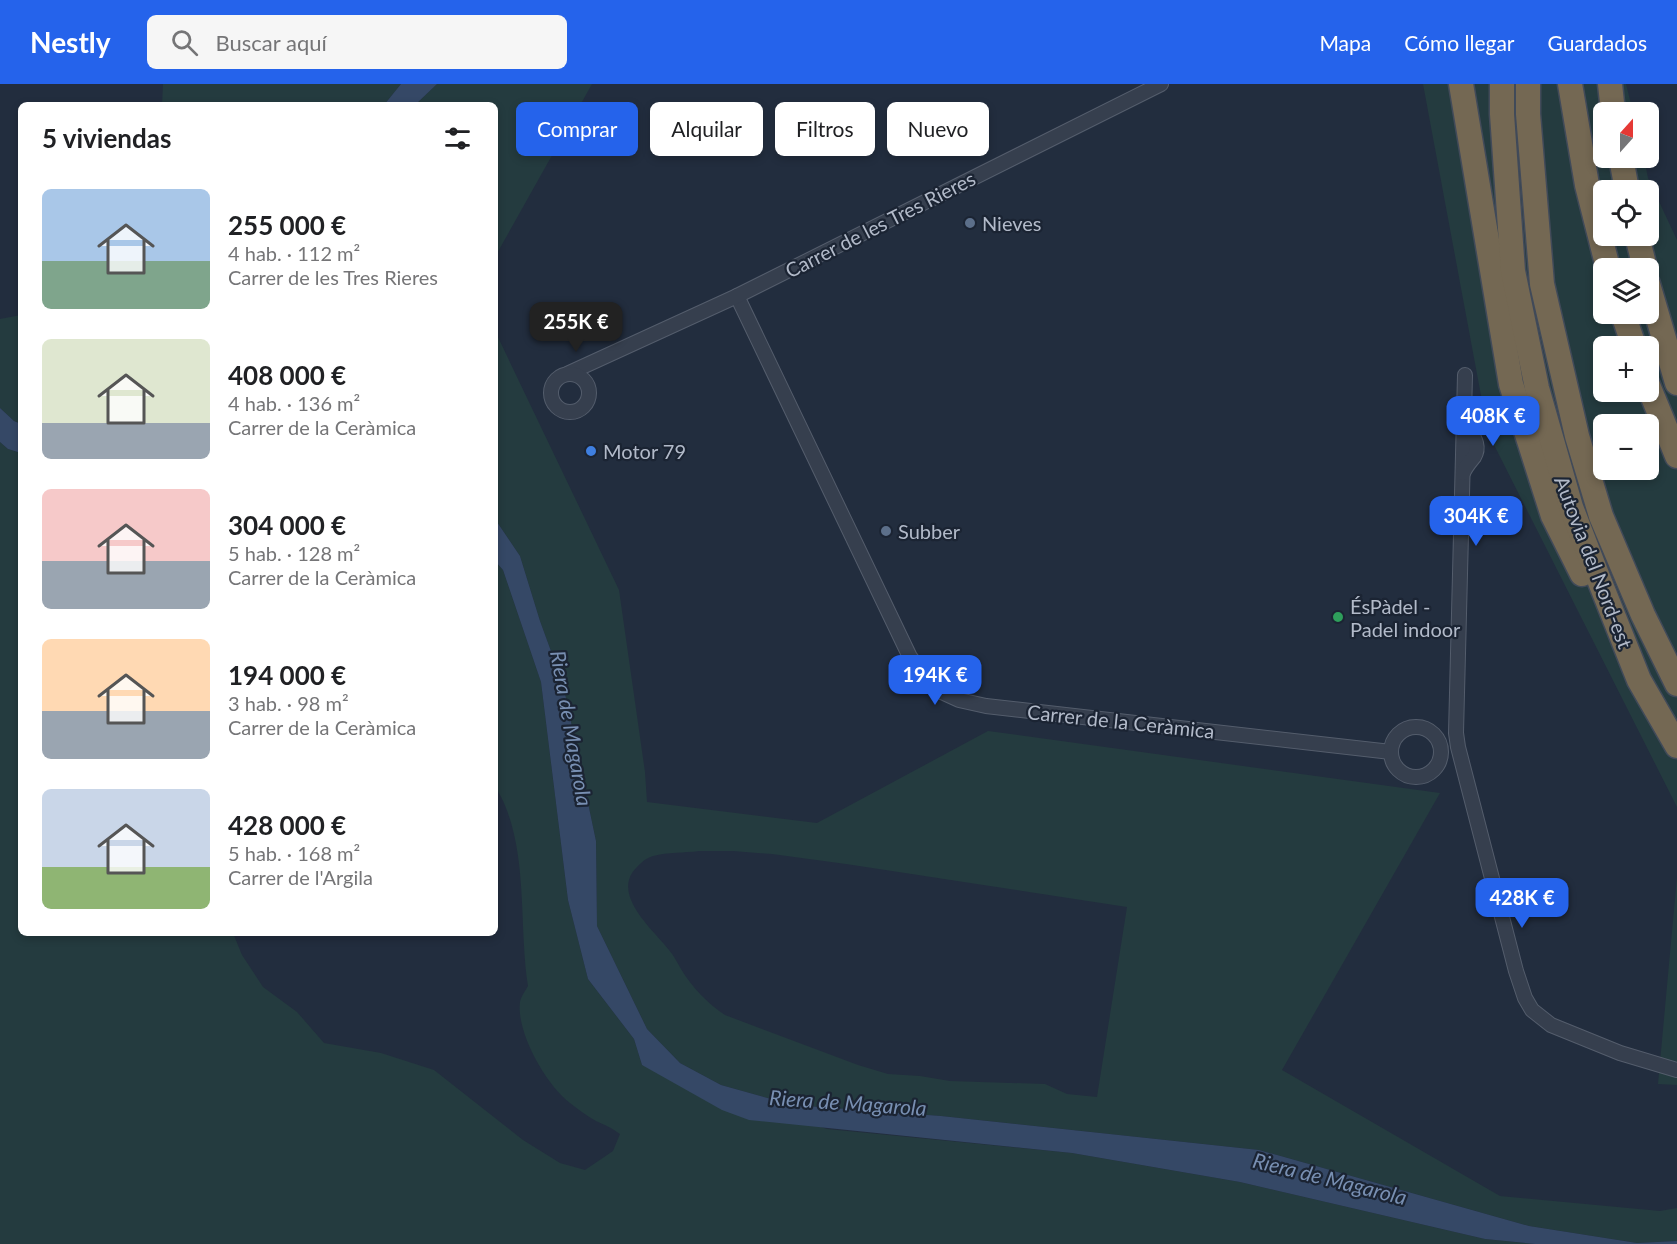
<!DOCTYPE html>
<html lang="es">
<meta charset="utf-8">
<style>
body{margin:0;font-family:Lato,sans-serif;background:#f6f6f6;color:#202124;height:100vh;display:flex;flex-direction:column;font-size:22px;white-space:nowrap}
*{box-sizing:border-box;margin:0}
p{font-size:20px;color:#757577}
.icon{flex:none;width:33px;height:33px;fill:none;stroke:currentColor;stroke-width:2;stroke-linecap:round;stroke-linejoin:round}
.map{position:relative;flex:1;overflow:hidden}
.panel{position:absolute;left:18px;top:18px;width:480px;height:834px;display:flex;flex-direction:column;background:#fff;border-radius:9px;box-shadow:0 3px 9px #0003}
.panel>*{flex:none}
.guide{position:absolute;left:516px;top:18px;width:570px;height:54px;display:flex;gap:12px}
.needle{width:39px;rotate:21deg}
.buttons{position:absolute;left:1593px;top:18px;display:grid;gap:12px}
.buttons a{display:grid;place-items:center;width:66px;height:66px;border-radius:9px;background:#fff;box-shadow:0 3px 9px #0003;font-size:30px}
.price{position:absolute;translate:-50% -51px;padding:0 14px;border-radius:12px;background:#2563eb;color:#fff;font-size:20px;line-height:39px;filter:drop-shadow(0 2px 3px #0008)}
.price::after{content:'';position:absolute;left:50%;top:36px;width:18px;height:14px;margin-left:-9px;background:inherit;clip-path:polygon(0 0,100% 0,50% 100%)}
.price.active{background:#222;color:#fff}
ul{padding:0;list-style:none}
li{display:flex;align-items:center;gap:18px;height:150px;padding:0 24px}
li span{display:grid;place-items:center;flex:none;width:168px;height:120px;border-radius:9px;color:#555}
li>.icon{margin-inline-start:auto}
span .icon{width:72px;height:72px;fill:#fffc;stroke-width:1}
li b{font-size:26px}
h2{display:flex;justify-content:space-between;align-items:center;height:72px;padding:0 24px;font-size:26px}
.tag{padding:0 21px;border-radius:9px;background:#fff;box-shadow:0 3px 9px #0003;font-size:21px;line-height:54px}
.tag.active{background:#2563eb;color:#fff}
header{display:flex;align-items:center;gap:36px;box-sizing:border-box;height:84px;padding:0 30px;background:#2563eb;color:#fff}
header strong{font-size:28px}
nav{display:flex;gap:33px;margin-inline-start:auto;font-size:21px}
.search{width:420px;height:54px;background:#f6f6f6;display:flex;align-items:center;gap:15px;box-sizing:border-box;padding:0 21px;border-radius:9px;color:#757577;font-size:22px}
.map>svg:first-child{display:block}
.green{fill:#243b3f;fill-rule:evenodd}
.water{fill:#354866}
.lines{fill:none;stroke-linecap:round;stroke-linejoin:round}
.street-casing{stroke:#545d6c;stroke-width:16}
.highway-casing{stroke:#414a59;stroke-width:27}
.street{stroke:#363f4e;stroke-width:14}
.highway{stroke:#746853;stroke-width:24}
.service-dot{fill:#5c6f8a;stroke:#1b2433;stroke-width:2}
.shop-dot{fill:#3f7fe0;stroke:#1b2433;stroke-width:2}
.leisure-dot{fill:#2e9e5b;stroke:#1b2433;stroke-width:2}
.labels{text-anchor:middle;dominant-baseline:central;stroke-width:4.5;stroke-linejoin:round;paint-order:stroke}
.poi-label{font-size:20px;fill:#b2bac9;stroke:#1b2433;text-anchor:start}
.street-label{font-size:20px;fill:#b2bac9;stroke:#1b2433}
.water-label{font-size:21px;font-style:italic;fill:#788fb2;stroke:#1b2433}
</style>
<header>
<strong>Nestly</strong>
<div class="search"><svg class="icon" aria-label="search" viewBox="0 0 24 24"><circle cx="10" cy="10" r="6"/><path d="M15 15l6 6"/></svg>Buscar aquí</div>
<nav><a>Mapa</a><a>Cómo llegar</a><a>Guardados</a></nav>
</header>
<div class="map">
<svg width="1677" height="1160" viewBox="0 0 1677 1160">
<rect width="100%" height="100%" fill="#222d3e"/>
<g class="green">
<polygon points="163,0 401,0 384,21 162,21"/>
<polygon points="437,0 592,0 495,173 495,21 415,21"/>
<path d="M 1423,0 L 1626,0 L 1633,28 L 1604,28 L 1604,74 L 1644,74 L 1648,94 L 1677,156 L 1677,723 L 1488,349 ZM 1604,106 L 1648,106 L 1648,152 L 1604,152 ZM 1604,184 L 1648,184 L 1648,230 L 1604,230 ZM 1604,262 L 1648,262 L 1648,308 L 1604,308 ZM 1604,340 L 1648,340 L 1648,386 L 1604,386 Z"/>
<polygon points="21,231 21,340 14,337 0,324 0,235"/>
<path d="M 495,247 L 619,506 L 645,688 L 647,718 L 817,739 L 988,647 L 1440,709 L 1282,986 L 1500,1112 L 1660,1127 L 1677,1124 L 1677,1157 L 1637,1159 L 1529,1142 L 1259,1066 L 941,1032 L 793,1021 L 721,1001 L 680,979 L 647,945 L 597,842 L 596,757 L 563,600 L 540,537 L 520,472 L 495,435 ZM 699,767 L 733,767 L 772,770 L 846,780 L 1127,823 L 1097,1013 L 1067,1010 L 1045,1000 L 950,997 L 920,992 L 888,990 L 858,981 L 725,931 C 709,921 691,902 681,885 C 677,878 674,872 669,866 C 654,847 616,815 632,789 C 638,781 644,775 653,772 C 668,768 684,769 699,767 Z"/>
<path d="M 0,358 L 8,365 L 21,369 L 21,849 L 233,849 L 242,871 L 263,903 L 297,928 L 324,959 L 381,969 L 434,986 L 523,1056 L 560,1079 L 585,1086 L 613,1067 L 620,1050 C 612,1044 605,1041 596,1037 C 587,1032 578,1025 570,1019 C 546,1001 516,948 520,918 C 521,913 525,907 528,902 C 518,838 530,758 495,702 L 495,477 L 503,486 L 541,598 L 568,816 L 588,895 L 634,955 L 642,981 L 827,1045 L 1072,1069 L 1240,1098 L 1485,1155 L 1535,1160 L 0,1160 Z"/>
<polygon points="1677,793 1677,1001 1658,1000"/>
</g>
<g class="water">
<polygon points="401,0 437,0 415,21 384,21"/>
<polygon points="0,324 14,337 21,340 21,369 8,365 0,358"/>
<polygon points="495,435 520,472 540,537 563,600 596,757 597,842 647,945 680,979 721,1001 793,1021 941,1032 1259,1066 1529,1142 1637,1159 1677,1157 1677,1160 1535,1160 1485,1155 1240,1098 1072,1069 749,1036 722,1026 642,981 634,955 588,895 568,816 541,598 503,486 495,477"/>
</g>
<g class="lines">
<defs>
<g id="street">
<polyline points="737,212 910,573 935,605 959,616 986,622 1391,668"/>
<polyline points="569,289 737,212 1161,0"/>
<circle cx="570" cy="309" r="19"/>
<polyline points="1465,291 1456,649 1458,663 1516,887 1525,914 1532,926 1551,941 1620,969 1677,986"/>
<path d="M 1463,389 C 1466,382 1470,378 1474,373 C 1482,360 1470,349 1465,337"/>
<circle cx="1416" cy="668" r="25"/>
</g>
<g id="highway">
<polyline points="1461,0 1511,300 1553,432 1582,490"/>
<polyline points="1502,0 1502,30 1513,187 1537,304 1571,423 1598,493 1639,596 1677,662"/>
<polyline points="1528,0 1528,30 1542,200 1577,352 1601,432 1643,531 1677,600"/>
<polyline points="1570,0 1587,101 1608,184"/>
<polyline points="1610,0 1613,28"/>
<polyline points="1621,74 1627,106"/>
<polyline points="1637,152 1645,184"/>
<polyline points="1648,200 1677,299"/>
<polyline points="1623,230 1634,262"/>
<polyline points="1648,301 1677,372"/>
</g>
</defs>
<use href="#street" class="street-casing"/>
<use href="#highway" class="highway-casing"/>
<use href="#street" class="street"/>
<use href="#highway" class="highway"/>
</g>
<g class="service-dot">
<circle cx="970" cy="139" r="6"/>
<circle cx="886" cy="447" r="6"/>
</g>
<circle class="shop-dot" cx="591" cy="367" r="6"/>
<circle class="leisure-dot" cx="1338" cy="533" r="6"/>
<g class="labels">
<g class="poi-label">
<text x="982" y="139">Nieves</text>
<text x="603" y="367">Motor 79</text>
<text x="898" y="447">Subber</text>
<text x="1350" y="522">ÉsPàdel -<tspan x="1350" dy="23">Padel indoor</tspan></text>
</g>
<g class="street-label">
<text transform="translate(880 140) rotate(-27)">Carrer de les Tres Rieres</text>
<text transform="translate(1594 478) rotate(69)">Autovia del Nord-est</text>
<text transform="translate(1121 637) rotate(6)">Carrer de la Ceràmica</text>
</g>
<g class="water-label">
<text transform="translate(572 644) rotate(80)">Riera de Magarola</text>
<text transform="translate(848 1018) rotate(4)">Riera de Magarola</text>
<text transform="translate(1330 1094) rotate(14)">Riera de Magarola</text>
</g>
</g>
</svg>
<div class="buttons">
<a><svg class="needle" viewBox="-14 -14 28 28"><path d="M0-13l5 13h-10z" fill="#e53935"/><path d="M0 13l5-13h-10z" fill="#757577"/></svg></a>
<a><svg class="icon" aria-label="locate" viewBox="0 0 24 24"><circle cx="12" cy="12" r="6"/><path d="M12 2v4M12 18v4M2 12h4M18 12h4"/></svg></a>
<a><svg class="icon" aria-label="layers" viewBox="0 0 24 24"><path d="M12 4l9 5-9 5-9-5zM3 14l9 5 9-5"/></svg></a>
<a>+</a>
<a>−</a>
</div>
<b class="price active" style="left:576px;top:269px">255K €</b>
<b class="price" style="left:1493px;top:363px">408K €</b>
<b class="price" style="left:1476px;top:463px">304K €</b>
<b class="price" style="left:935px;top:622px">194K €</b>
<b class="price" style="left:1522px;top:845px">428K €</b>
<div class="guide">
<a class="tag active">Comprar</a>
<a class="tag">Alquilar</a>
<a class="tag">Filtros</a>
<a class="tag">Nuevo</a>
</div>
<section class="panel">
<h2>5 viviendas<svg class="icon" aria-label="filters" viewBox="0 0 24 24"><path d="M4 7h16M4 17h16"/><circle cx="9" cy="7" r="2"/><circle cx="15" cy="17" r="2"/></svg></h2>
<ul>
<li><span style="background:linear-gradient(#a9c7e8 60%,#7fa58c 0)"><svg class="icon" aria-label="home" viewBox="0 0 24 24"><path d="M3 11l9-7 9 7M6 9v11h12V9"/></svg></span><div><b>255 000 €</b><p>4 hab. · 112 m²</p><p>Carrer de les Tres Rieres</p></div></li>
<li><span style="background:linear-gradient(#dfe7d0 70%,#9aa5b1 0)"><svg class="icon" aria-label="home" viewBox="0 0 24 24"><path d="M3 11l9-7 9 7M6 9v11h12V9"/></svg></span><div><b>408 000 €</b><p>4 hab. · 136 m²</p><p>Carrer de la Ceràmica</p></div></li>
<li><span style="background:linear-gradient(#f6c9c9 60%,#9aa5b1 0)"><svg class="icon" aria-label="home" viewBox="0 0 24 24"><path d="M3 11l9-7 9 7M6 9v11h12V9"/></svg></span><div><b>304 000 €</b><p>5 hab. · 128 m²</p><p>Carrer de la Ceràmica</p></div></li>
<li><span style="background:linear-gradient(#ffd9b3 60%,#9aa5b1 0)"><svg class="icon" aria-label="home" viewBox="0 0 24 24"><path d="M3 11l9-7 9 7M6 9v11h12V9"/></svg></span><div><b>194 000 €</b><p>3 hab. · 98 m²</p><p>Carrer de la Ceràmica</p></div></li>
<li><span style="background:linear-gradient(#c9d6e8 65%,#8fb573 0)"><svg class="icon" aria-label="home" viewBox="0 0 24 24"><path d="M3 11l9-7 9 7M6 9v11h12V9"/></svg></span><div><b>428 000 €</b><p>5 hab. · 168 m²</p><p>Carrer de l'Argila</p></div></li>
</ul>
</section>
</div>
